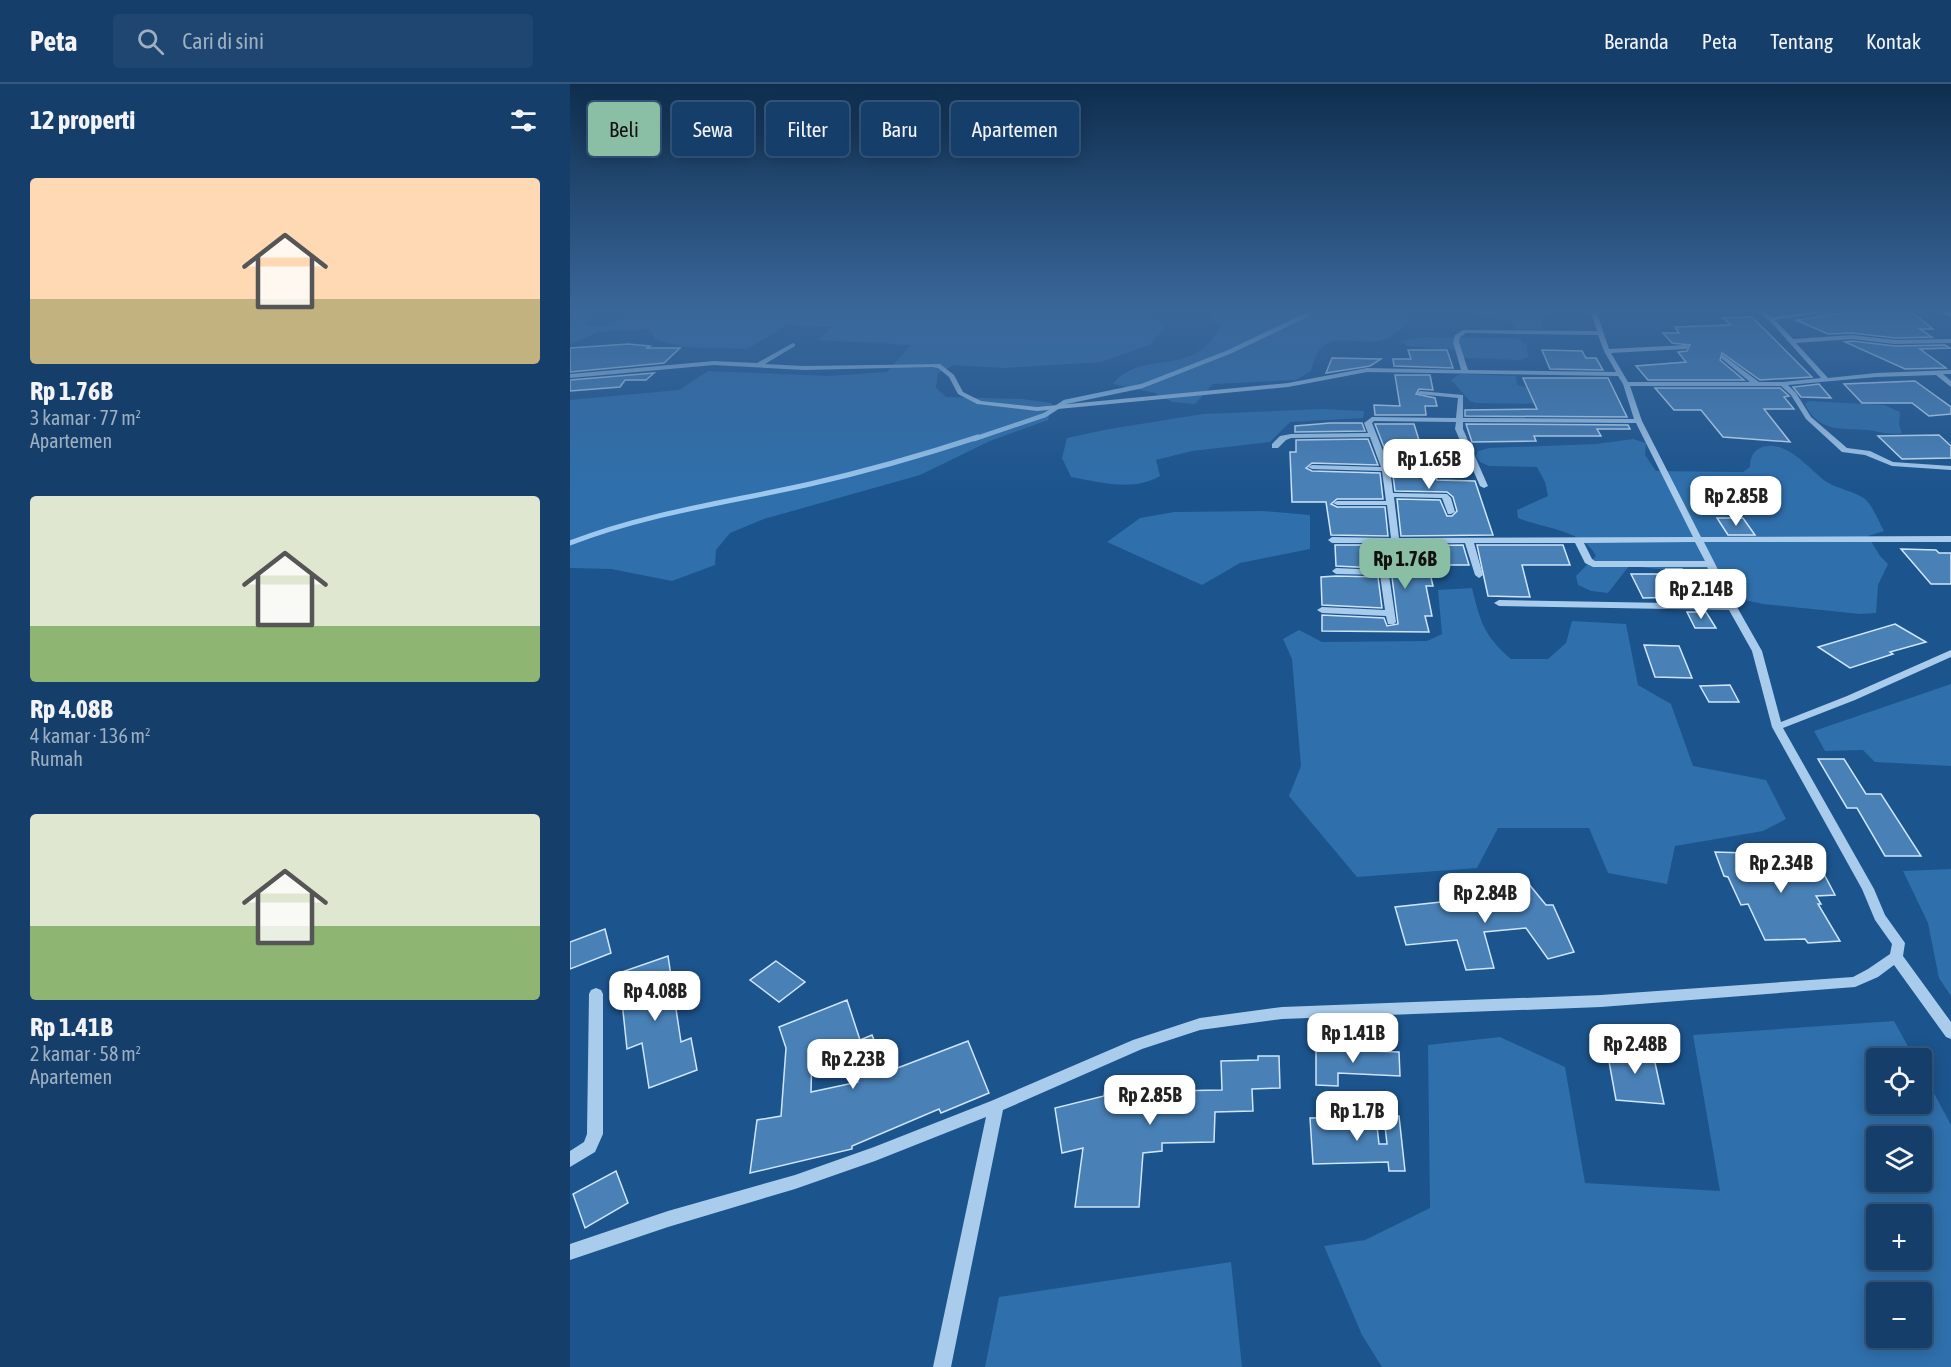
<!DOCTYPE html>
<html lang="id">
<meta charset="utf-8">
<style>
body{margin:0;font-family:"Asap Condensed",sans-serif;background:#1e4670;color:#f1f3f6;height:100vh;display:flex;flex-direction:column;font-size:22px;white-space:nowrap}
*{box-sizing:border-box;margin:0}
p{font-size:20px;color:#9dafc1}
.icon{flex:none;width:33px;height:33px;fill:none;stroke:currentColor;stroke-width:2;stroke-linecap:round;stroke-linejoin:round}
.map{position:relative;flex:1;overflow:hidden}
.side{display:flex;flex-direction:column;background:#153f6a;width:570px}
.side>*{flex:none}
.banner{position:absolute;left:18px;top:18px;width:570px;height:54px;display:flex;gap:12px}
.tools{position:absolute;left:1296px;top:964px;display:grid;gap:12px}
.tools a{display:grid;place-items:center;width:66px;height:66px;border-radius:6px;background:#153f6a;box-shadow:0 3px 15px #0003,0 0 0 2px #34587e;font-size:30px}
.price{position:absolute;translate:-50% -51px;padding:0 14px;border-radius:12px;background:#fff;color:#222;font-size:20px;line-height:39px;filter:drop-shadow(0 2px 3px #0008)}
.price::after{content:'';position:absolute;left:50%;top:36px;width:18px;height:14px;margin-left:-9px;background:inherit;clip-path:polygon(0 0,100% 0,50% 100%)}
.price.current{background:#8abfa5;color:#111}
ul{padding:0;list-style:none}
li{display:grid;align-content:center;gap:12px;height:318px;padding:0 30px}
li span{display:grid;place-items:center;height:186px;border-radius:6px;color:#555}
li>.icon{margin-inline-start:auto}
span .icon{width:108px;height:108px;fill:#fffc;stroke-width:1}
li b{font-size:26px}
h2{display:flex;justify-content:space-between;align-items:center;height:72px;padding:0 30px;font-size:26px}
.chip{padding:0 21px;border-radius:6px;background:#153f6a;box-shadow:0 3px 15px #0003,0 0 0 2px #34587e;font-size:21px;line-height:54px}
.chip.current{background:#8abfa5;color:#111}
header{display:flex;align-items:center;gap:36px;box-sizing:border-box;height:84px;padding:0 30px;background:#153f6a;border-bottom:2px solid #34587e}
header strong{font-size:28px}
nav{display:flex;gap:33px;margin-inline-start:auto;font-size:21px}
.search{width:420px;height:54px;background:#1e4670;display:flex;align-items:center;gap:15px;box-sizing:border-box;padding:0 21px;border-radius:6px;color:#9dafc1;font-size:22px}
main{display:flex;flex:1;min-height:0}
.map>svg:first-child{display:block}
.green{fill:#2f6fab;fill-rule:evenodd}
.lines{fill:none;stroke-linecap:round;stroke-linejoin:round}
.stream-far1{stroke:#9cc8ef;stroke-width:4.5}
.stream{stroke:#9cc8ef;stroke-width:5}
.building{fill:#4981b7;stroke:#cee5fa;stroke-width:1.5;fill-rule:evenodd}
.minor{fill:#a9cced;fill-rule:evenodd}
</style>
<header>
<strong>Peta</strong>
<div class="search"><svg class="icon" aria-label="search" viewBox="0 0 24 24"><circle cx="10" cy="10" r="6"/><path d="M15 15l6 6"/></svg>Cari di sini</div>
<nav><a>Beranda</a><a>Peta</a><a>Tentang</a><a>Kontak</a></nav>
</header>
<main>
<section class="side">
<h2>12 properti<svg class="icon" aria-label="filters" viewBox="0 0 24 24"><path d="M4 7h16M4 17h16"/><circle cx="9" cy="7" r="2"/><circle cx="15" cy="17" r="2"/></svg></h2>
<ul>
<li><span style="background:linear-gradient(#ffd9b3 65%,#c2b280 0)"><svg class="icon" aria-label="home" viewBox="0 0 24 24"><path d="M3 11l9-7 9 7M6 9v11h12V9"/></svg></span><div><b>Rp 1.76B</b><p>3 kamar · 77 m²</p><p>Apartemen</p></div></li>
<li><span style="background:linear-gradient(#dfe7d0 70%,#8fb573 0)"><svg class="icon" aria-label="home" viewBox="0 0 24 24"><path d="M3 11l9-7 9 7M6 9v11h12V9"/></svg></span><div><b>Rp 4.08B</b><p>4 kamar · 136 m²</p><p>Rumah</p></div></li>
<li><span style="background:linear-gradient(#dfe7d0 60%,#8fb573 0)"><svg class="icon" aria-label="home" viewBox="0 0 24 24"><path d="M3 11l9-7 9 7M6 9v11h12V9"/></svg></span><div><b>Rp 1.41B</b><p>2 kamar · 58 m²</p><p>Apartemen</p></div></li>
</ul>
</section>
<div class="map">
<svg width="1381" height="1283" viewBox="0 0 1381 1283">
<rect width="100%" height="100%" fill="#1c548d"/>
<g class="green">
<polygon points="101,226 583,226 578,228 595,244 579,261 531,278 433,284 384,281 368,289 366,304 376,313 452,315 482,319 478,336 420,357 350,391 194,435 160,449 146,466 145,481 102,497 41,485 0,484 0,316 109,306 138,287 258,292 317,288 341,261 248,256 262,243 218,240 177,265 114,263 86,256 79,245 27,248 0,261 0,232 20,231 17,242 43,240 65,228"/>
<path d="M 643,226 L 835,226 L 840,231 L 838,239 C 830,246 819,256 809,257 C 775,261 751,243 741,287 L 726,296 L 643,300 L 625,320 L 603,318 L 585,309 L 543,300 C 574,263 624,296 650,242 L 642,234 Z"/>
<polygon points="900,226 1009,226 1010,227 984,228 969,234 973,245 946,246 940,237 903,230"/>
<polygon points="852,253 948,254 957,262 958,273 951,276 893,274 886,266 838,262 829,257"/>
<polygon points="890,290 946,292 947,301 968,306 983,320 906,319 900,317 881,296"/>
<path d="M 1239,317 L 1314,321 L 1330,328 L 1329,341 L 1332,349 C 1322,351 1314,349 1304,347 C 1275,342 1251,352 1235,320 Z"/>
<path d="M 753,325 L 794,327 L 793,334 L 720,338 L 700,358 L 622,367 L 586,376 L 590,392 C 563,408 530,398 501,393 L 492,374 L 497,354 L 539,345 L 633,330 Z"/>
<path d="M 1063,355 L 1076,359 L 1075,371 L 1086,387 L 1173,388 L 1180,383 C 1180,375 1182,368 1190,364 C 1216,353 1238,385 1257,398 C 1268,405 1284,407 1295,415 C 1303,422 1309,438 1314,447 L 1298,452 L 1310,472 L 1318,480 L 1308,501 L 1306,529 L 1290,530 L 1193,520 L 1175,516 L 1167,507 L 1128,489 L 1059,482 L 1038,509 L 1021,507 L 1008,501 L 1006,492 L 1026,472 C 1012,445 974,445 948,434 L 947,426 L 978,412 L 975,398 L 967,383 L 919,382 L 910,378 L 906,372 L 908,367 L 919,364 L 1026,360 Z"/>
<polygon points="694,427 740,431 740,465 670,479 632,501 537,458 570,434 604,428"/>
<path d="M 902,504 C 910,537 914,552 941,575 L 978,575 L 996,559 L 1002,537 L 1056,540 L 1068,601 L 1101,620 L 1123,682 L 1196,696 L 1216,735 L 1193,747 L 1105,762 L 1097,800 L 1038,789 L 1019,744 L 928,744 L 907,784 L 787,793 L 719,712 L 731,682 L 722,575 L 713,555 L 729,546 L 752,558 L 857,557 L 872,550 L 868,506 Z"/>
<polygon points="1381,600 1381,682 1305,678 1293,666 1255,667 1244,647"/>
<polygon points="1381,785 1381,912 1369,894 1358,839 1333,787"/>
<path d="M 1324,937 L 1345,975 L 1306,975 L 1306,1020 L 1352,1020 L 1352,987 L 1381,1041 L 1381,1283 L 812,1283 L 792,1251 L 754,1162 L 795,1156 L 860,1124 L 858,961 L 930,953 L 995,983 L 1015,1099 L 1150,1107 L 1123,951 ZM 1306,1053 L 1352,1053 L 1352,1098 L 1306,1098 ZM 1306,1131 L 1352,1131 L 1352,1176 L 1306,1176 ZM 1306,1209 L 1352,1209 L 1352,1254 L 1306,1254 Z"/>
<polygon points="661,1178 672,1283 415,1283 429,1213"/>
</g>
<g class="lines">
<polyline class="stream-far1" points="404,355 475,331 495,318 572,302 659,268 747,226"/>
<path class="stream" d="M 0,459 C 77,429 160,418 240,400 C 297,387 353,371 408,353"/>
</g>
<g class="building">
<polygon points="1300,226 1338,226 1363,245 1350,245 1362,253 1325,254 1282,249 1258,250 1226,236 1274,229 1304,229"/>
<polygon points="1182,233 1242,293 1190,296 1152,269 1150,276 1174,296 1078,296 1066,282 1116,278 1108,268 1117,267 1120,261 1102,259 1093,249 1109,249 1105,243 1161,241 1153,234"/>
<polygon points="1282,257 1325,262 1375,261 1380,264 1350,265 1376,284 1335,285 1275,258"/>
<polygon points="58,260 80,262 77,264 110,264 94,279 0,288 0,264"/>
<polygon points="838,266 877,266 883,284 824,282 823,275 841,275"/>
<polygon points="972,266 1012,267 1016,274 1026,274 1033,286 980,285"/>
<polygon points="762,274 811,275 800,282 756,289"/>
<polygon points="84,289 76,296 55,296 50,303 0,307 0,296"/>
<polygon points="825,291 860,291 863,306 849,305 846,310 865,314 867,322 855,322 856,331 805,331 804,321 830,322"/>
<polygon points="953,294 1038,294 1057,333 895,332 895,326 967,325"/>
<polygon points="1345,297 1381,323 1381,330 1359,332 1342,319 1292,319 1274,300"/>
<polygon points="1249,300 1261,314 1231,313 1223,303"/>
<polygon points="1085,304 1210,304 1219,312 1214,313 1224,325 1194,325 1220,358 1153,353 1131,326 1104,326"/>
<polygon points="760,339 792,339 795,347 725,348 725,342"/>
<polygon points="805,340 844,340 856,379 862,379 867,396 905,397 923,451 831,452 827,415 870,416 877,432 882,432 887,427 883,413 877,408 825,407 822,384"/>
<polygon points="896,340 1058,341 1060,345 1027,345 1031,352 964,352 966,357 902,358"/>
<polygon points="1369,351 1381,362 1381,374 1332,375 1308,352"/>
<polygon points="798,355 808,381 742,379 736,384 742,387 810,389 813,415 767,415 761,420 767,423 815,423 818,452 761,451 756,418 722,418 720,368 726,368 726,356"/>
<polygon points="1147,434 1173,434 1185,451 1158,451"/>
<polygon points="765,461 804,461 807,484 766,482"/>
<polygon points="893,461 899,481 858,481 863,502 856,502 862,532 855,532 859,548 752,547 752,531 814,534 817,542 828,540 818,462"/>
<polygon points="907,461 993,461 1000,481 952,481 960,513 918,512"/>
<polygon points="1331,465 1366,466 1369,469 1381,469 1381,500 1361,500"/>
<polygon points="1096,485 1112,485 1130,517 1112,517 1110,513 1073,514 1061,490 1099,490"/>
<polygon points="766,492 808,493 812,524 752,521 751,493"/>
<polygon points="1117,528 1136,528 1146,544 1125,544"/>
<polygon points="1325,540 1356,558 1320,568 1323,570 1280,584 1248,563"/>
<polygon points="1074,561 1109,562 1122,594 1085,593"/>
<polygon points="1160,601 1169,618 1139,618 1130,602"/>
<polygon points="1248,675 1274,675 1296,710 1311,710 1351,772 1315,772 1287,724 1277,724"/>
<polygon points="1145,768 1244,771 1265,811 1246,812 1251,820 1248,820 1270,857 1238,859 1235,855 1195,856 1178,820 1171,821 1158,793 1154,792"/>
<polygon points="958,799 976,821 983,821 1004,868 978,875 956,844 914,848 924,884 896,886 887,856 836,861 825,823 871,818 884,812 892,819"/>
<polygon points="35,845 41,869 0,885 0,858"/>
<polygon points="98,872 111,958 121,954 127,986 79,1004 72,959 57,965 49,889"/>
<polygon points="206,877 235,898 209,918 180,896"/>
<path d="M 277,916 L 290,956 L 302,951 L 317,988 L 398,957 L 419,1009 L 371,1029 L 369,1025 L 282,1062 L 282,1065 L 180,1089 L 187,1036 L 211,1032 L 216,964 L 209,943 ZM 273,957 L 288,998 L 241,1008 L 242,969 Z"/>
<polygon points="746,961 768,962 768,966 829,968 830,992 768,989 768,1002 746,1001"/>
<polygon points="1036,961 1082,965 1094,1020 1046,1016"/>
<polygon points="688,972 709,972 710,1004 682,1005 683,1027 645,1028 644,1058 592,1059 592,1067 573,1069 569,1123 505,1123 513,1064 492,1069 485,1024 534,1012 535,1003 561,1003 562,994 597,994 596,1007 652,1006 651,977 688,976"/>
<polygon points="829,1032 835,1087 819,1087 818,1078 743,1080 740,1034 806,1033 809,1060 817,1060 814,1033"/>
<polygon points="46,1087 58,1119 15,1144 3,1110"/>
</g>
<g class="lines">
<g class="minor">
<path d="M 1020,226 L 1026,226 L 1039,265 L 1116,261 L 1119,263 L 1116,265 L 1041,269 L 1058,298 L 1180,298 L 1151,274 L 1151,272 L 1153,271 L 1189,298 L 1213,298 L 1251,294 L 1199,236 L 1186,226 L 1192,226 L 1202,233 L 1258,226 L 1273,226 L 1205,236 L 1223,255 L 1282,251 L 1325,256 L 1381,255 L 1381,259 L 1325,260 L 1282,255 L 1226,259 L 1258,294 L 1306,289 L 1381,286 L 1381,290 L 1373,290 L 1381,297 L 1381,303 L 1366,291 L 1306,293 L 1218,301 L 1226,309 L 1241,333 L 1277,364 L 1300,367 L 1323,378 L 1381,382 L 1381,386 L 1322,382 L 1295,371 L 1272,368 L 1236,335 L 1221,311 L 1211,302 L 1060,302 L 1072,337 L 1131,453 L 1381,452 L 1381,458 L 1134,458 L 1167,523 L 1192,567 L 1211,638 L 1277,612 L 1381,566 L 1381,573 L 1285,616 L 1213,644 L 1304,805 L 1315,831 L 1335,859 L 1333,872 L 1381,938 L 1381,955 L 1376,953 L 1324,881 L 1308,893 L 1285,903 L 1031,923 L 712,935 L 630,946 L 572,965 L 433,1026 L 381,1283 L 363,1283 L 416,1033 L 305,1077 L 225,1105 L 98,1143 L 0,1176 L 0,1160 L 98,1127 L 225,1091 L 304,1063 L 421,1017 L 563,956 L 630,934 L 712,923 L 1031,911 L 1283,893 L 1298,885 L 1320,870 L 1322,860 L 1305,836 L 1292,805 L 1202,643 L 1182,567 L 1159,526 L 929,522 L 924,519 L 929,516 L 1156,520 L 1137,483 L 1023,483 L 1015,479 L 1005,459 L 904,459 L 913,491 L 909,494 L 905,491 L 895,459 L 815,460 L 818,487 L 820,489 L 819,491 L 826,538 L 824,540 L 818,540 L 816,532 L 752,529 L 747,526 L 752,523 L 815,526 L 810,491 L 766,490 L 762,487 L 766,484 L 810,486 L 806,459 L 762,459 L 758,456 L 762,453 L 821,454 L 817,421 L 767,421 L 763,419 L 767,417 L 816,417 L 812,387 L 742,385 L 738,383 L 742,381 L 811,383 L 800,353 L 721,354 L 716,356 L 708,364 L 702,364 L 702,360 L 710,352 L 721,350 L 798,349 L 794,339 L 802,333 L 886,334 L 888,314 L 848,310 L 848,308 L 850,307 L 893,311 L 893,334 L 1064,335 L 1053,300 L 1048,292 L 797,288 L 718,303 L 467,327 L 407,320 L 388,310 L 379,293 L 368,284 L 362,283 L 234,286 L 144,281 L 0,294 L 0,290 L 144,277 L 187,279 L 223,259 L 225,260 L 225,262 L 195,280 L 234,282 L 370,280 L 384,291 L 393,308 L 411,317 L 467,323 L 718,299 L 797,284 L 891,286 L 883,258 L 885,251 L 893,246 L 1027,247 ZM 896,249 L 1028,251 L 1034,267 L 1046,288 L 898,286 L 889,258 L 890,253 ZM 804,337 L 886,338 L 885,345 L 910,402 L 914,404 L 918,402 L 893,345 L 893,338 L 1066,339 L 1123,453 L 829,454 L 824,413 L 872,414 L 878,430 L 881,430 L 885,428 L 881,414 L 877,410 L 823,409 L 820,385 L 802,339 ZM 1125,458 L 1135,477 L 1025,477 L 1022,475 L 1014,459 Z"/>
<polygon points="1366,226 1374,226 1381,229 1381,233"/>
<polygon points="26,904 31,906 33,910 33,1050 25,1068 0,1083 0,1067 14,1058 17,1050 19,910 21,906"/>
</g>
</g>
<linearGradient id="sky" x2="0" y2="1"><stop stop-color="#0f2e4e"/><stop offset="0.56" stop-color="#3a679a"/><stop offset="1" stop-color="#3a679a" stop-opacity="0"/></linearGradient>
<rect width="1381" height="405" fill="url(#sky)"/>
</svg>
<div class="tools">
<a><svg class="icon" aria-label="locate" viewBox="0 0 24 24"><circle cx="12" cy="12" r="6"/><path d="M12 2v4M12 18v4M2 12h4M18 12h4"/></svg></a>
<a><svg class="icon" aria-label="layers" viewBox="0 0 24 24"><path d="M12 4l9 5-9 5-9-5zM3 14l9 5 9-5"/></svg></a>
<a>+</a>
<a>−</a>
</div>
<b class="price" style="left:859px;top:406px">Rp 1.65B</b>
<b class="price" style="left:1166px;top:443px">Rp 2.85B</b>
<b class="price current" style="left:835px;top:506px">Rp 1.76B</b>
<b class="price" style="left:1131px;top:536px">Rp 2.14B</b>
<b class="price" style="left:1211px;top:810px">Rp 2.34B</b>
<b class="price" style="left:915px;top:840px">Rp 2.84B</b>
<b class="price" style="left:85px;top:938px">Rp 4.08B</b>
<b class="price" style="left:783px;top:980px">Rp 1.41B</b>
<b class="price" style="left:1065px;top:991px">Rp 2.48B</b>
<b class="price" style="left:283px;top:1006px">Rp 2.23B</b>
<b class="price" style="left:580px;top:1042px">Rp 2.85B</b>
<b class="price" style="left:787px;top:1058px">Rp 1.7B</b>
<div class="banner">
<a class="chip current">Beli</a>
<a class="chip">Sewa</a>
<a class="chip">Filter</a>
<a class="chip">Baru</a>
<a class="chip">Apartemen</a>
</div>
</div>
</main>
